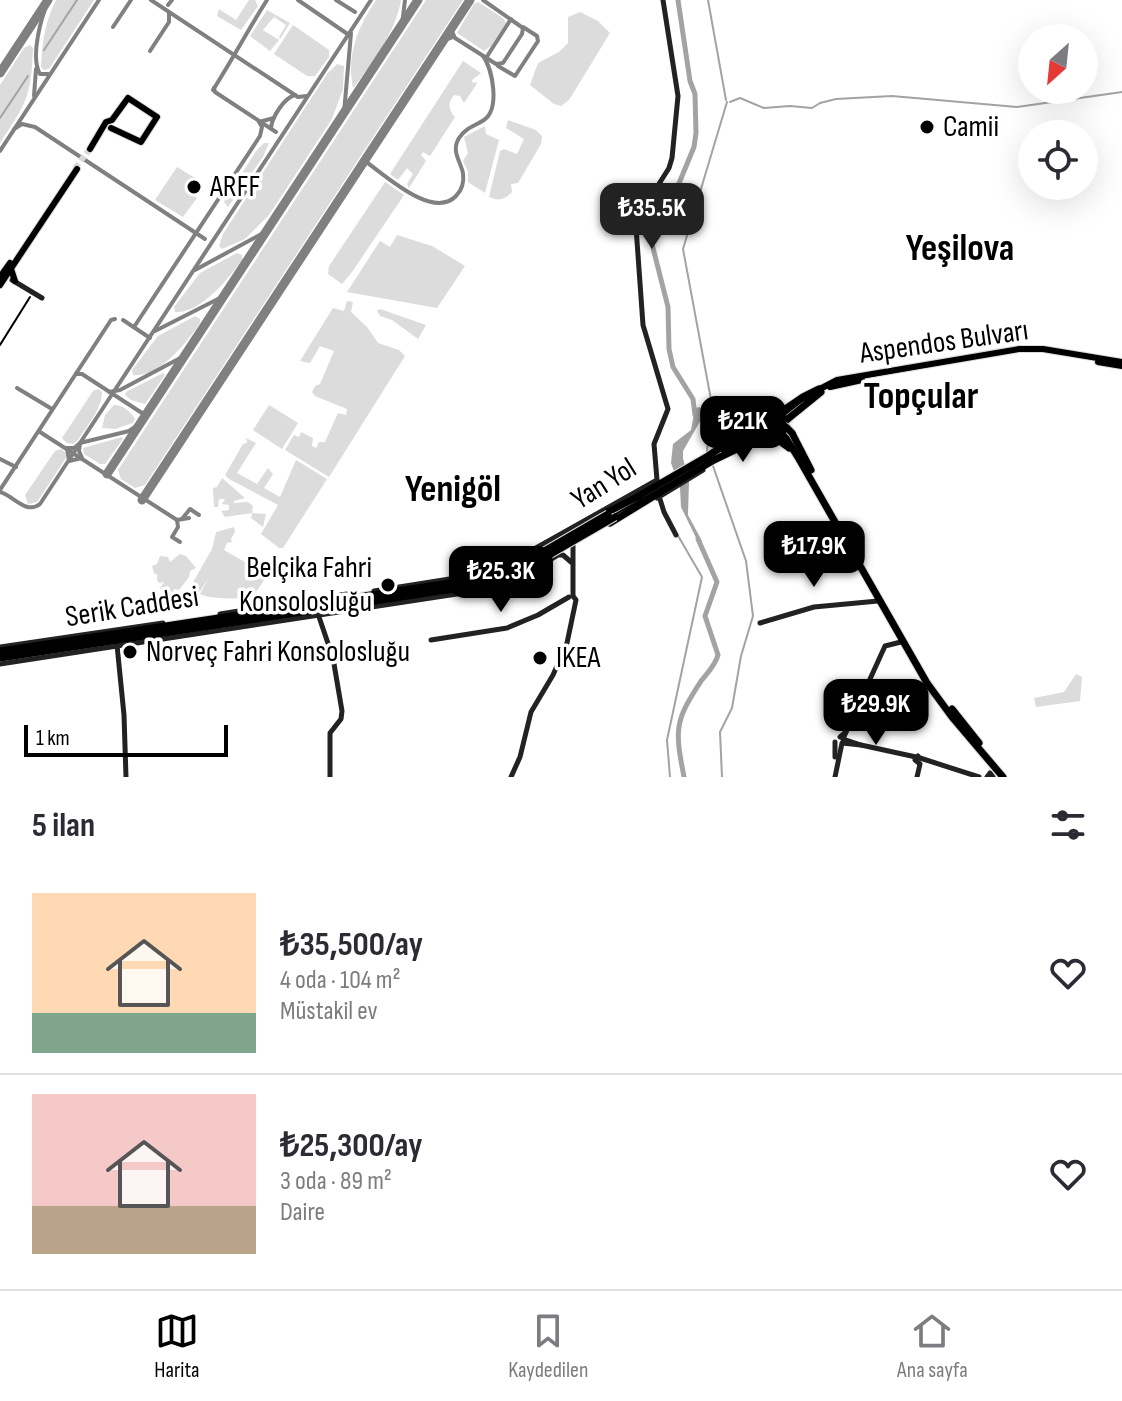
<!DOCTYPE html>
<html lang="tr">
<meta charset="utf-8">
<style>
body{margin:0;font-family:"Sofia Sans Condensed",sans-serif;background:#f7f7f7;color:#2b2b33;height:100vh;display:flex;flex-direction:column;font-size:30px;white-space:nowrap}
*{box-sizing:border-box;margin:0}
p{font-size:26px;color:#7c7c81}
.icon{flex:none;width:44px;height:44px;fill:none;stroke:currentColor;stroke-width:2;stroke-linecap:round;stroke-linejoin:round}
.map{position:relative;height:777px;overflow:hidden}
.details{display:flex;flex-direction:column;background:#fff;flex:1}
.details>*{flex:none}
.needle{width:52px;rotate:207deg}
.controls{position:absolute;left:1018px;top:24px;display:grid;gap:16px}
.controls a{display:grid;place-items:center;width:80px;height:80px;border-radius:50%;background:#fff;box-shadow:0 8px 32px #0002;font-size:40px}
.scale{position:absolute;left:24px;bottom:20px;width:204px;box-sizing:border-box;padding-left:8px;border:4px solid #000;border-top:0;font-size:22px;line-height:28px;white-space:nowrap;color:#000;-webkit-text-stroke:6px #fff;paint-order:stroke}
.price{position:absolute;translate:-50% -68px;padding:0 18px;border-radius:16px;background:#000;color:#fff;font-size:26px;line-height:52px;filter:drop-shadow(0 2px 4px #0008)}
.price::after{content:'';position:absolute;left:50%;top:48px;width:24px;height:18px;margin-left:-12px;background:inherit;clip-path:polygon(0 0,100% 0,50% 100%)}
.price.current{background:#222;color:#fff}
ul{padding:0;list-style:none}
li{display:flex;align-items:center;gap:24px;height:200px;padding:0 32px}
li+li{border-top:2px solid #e1e1e2}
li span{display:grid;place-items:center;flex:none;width:224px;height:160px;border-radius:0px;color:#555}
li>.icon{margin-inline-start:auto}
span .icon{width:96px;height:96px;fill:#fffc;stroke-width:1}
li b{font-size:34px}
h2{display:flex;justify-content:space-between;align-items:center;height:96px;padding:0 32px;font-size:34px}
.dock{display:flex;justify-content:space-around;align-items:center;height:112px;border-top:2px solid #e1e1e2;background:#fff;font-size:22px;color:#7c7c81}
.dock a{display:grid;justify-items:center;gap:4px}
.dock .current{color:#000}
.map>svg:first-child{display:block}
.green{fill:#dcdcdc}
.water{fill:#a3a3a3}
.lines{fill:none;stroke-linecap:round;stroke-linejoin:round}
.stream{stroke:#a3a3a3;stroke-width:2}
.river{stroke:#a3a3a3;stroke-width:5}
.taxiway{stroke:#808080;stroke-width:4}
.runway{stroke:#808080;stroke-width:9}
.primary-tunnel{stroke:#d9d9d9;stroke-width:6;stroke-dasharray:6 3;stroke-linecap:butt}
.primary-casing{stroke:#dbdbdb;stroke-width:8}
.highway-casing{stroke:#dbdbdb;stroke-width:9}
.secondary{stroke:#222;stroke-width:5}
.primary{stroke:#000;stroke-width:6}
.highway{stroke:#000;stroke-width:7}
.tram{stroke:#000;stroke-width:2}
.highway-bridge-casing{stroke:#dbdbdb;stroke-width:9;stroke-linecap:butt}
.highway-bridge{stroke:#000;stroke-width:7}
.poi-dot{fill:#000;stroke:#fff;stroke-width:3}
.labels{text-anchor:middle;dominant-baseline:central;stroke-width:7;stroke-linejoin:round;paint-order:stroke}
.poi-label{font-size:30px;fill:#000;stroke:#fff;text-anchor:start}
.street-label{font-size:30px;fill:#000;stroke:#fff}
.district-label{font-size:38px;font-weight:bold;fill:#000;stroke:#fff}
</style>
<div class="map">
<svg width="1122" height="777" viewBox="0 0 1122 777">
<rect width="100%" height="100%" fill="#fff"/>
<g class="green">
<path d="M 56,0 L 94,0 L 49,69 L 44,70 L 41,67 C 42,43 45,21 56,0 Z"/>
<polygon points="249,0 255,0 258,6 241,30 217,16 219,9 236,20"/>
<path d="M 376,0 L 401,0 C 396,31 372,64 353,88 C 346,55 358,27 376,0 Z"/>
<polygon points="426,0 463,0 145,485 135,488 121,479 118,470"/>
<polygon points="478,2 503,18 506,23 491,46 484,51 457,33 474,4"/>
<polygon points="267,10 290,23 280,39 279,37 286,25 274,17 263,30 279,40 270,51 250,36"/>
<polygon points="580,12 598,21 610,33 569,100 561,106 554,104 530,85 538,63 559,52 568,43 568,17"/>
<polygon points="293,25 329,50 329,57 315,76 307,76 274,54"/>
<path d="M 30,45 L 33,48 C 31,97 27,102 0,143 L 0,85 L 24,48 Z"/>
<path d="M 463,61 L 481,73 L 472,80 L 473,83 L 477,82 L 476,85 L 464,103 L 460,96 L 454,95 C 448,102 448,110 455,117 L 430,156 L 423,152 L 421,155 L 426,161 L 409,188 L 407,184 L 413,174 L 407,168 L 398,180 L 390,174 Z"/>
<polygon points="337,64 344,66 343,89 332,119 269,215 245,239 222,249 219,246 223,234 327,74"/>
<path d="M 508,120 L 536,130 L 542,136 L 541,144 L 518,183 L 511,184 L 512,192 C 505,200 498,201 489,197 L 500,151 L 504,149 L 517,154 L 524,139 L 506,128 Z"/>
<polygon points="485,126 486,134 499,140 485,193 468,182 468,172 463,161 468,153 464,137"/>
<polygon points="264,143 269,143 263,157 228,207 224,202 256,151"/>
<polygon points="177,167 195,178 187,191 197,198 183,217 155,200"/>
<polygon points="385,182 404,195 352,272 342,284 328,274 329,266"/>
<polygon points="397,235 432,246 465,266 437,308 347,292 380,241 390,247"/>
<path d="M 237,253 L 242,255 L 242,260 C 229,278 200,314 175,312 L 174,307 L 200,273 Z"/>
<polygon points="347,301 353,302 351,312 367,327 378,343 399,350 405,356 329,477 285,450 294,435 299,437 301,432 313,438 312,446 316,448 319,442 325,442 338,413 346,415 347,409 315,396 312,392 315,386 320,384 334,351 320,346 310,363 300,361 333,308 344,311"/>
<polygon points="380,309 426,325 418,339 392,320 380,316 377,311"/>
<path d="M 195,316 L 200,319 L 200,323 C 187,342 159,378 133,375 L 132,370 L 158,336 Z"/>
<polygon points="163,373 165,375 145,404 131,400 125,395 126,392"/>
<path d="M 98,389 L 102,392 C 102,409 87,426 78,440 L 73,444 L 67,443 L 62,438 L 93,391 Z"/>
<path d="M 114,405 C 123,405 130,411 135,419 L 133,423 L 115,429 L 102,428 L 105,415 Z"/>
<polygon points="269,405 298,423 282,449 253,430"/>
<polygon points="122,437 123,439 105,464 100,464 84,454 83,448"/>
<polygon points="246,438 256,443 237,473 257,484 268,468 273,474 264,488 280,497 296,460 327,479 283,548 279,548 261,534 278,505 229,479 225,475 243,444 247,443"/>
<polygon points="61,449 66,453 66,458 37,502 28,504 25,495 55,451"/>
<polygon points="222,478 245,498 234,501 234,503 248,502 253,506 252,513 266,514 263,527 251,518 252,513 225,517 221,511 229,510 229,505 222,504 225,499 219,499 218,507 214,507 213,488 217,487"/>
<path d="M 234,527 L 235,532 L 231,539 L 232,542 L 227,543 L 224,550 L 267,575 C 263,581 258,592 251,596 C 242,600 208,599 200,594 L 209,577 L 194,601 L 184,598 L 212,549 L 216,532 Z"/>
<polygon points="180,554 186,556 196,568 190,571 189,577 179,590 174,589 173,594 162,591 160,588 164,582 159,583 157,580 157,575 160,576 154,573 152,566 157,564 160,556 168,557 170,562"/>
<polygon points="1076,674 1082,677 1080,701 1036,707 1034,698 1064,692"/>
</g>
<polygon class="water" points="700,407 702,418 683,451 683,458 689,482 688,515 702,541 700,546 681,507 680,488 671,463 673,444 691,430 695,408"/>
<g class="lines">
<g class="stream">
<polyline points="708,0 726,100"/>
<polyline points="44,50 77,0"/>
<polyline points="730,102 740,98 764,108 790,106 812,108 820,103 836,99 892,96 1017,107 1122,92"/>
<polyline points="0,118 28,76"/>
<polyline points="707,451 712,405 683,249 727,102"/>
<polyline points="713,466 746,561 753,616 741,656 732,708 720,732 722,777"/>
<polyline points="670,777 667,740 702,577 677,534"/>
</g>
<g class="river">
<polyline points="678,0 690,81 695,94 696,133 694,147 675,193 657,214 652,227 652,244 668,307 669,349 673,367 693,399 695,415"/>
<path d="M 684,777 C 675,730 674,722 701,681 C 708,672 715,666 718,655 L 705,616 L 717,582 L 698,539"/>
</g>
<g class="taxiway">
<polyline points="151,0 298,97 307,96"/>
<polyline points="298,0 349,35"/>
<polyline points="336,0 355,12"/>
<polyline points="168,5 172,0"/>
<polyline points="402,25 405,0"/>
<polyline points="113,27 131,0"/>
<polyline points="451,29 455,38 496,64 503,63 522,34 523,28 483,0"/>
<polyline points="443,41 453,37"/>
<polyline points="150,51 169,22 169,13"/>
<polyline points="486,58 511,19"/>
<polyline points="498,66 515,76 538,41 537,36 523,27"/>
<path d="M 48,74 L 40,74 C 30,57 41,17 49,0"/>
<polyline points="214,88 215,92 276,132"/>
<path d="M 213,90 C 232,60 248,30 267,0"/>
<polyline points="34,96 36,69"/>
<polyline points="344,113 351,33"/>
<path d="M 271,128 C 272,117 284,98 295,95"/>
<polyline points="14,129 22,124 35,127 205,239"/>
<polyline points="0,151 99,0"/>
<path d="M 365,161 C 385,175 433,220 456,196 C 462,190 464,181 463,173 C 460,160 451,151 459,138 C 465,128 475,126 484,120 C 500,109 493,70 483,56"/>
<polyline points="195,270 267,231"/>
<polyline points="123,320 150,338"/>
<polyline points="134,327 260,136 262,127 259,122 274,118"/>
<polyline points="155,331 224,296"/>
<polyline points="76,374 82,374 142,413 148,412"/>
<polyline points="17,388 52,409"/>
<polyline points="109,392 120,390 186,355"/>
<polyline points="40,432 177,520 189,518"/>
<polyline points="80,443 129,431 141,423"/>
<polygon points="80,443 79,451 82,458 69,461 67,448 74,448"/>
<polyline points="0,459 16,467"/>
<polyline points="0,490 111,320 115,319"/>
<path d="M 0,492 C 14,496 26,515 40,504 L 371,0"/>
<polyline points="182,519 190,509 199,515"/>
<polyline points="177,520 178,527 172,537 180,542"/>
</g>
<g class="runway">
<polyline points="0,73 48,0"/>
<polyline points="107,474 418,0"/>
<polyline points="142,500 470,0"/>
</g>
<polyline class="primary-tunnel" points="75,168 90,149"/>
<defs>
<g id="primary">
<polyline points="90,149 106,122 112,120 128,98 157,117 141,142 111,128"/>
<polyline points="11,269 15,281"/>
<polyline points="0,277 10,263"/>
<polyline points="0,285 77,169"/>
<polyline points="1098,362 1122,366"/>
<polyline points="830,387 862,380"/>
<polyline points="816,391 837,380 1019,349 1043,349 1122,362"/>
<polyline points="744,442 768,429"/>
<polyline points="722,449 748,436"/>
</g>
<g id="highway">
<polyline points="778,414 803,397 819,389"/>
<polyline points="784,422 821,392"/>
<path d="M 777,431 L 784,425 C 784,418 780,413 773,414 L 768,418 L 767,426 L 784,435 L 799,459 L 927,683 L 952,717 L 1003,777"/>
<polyline points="792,433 811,470"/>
<polyline points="760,439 777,439 789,448"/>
<polyline points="655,495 714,460 774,431"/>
<polyline points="637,497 708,456 753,426"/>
<polyline points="604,514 641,495"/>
<polyline points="610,523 659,493"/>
<polyline points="0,651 483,578 515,568"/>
<polyline points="0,658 474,586 497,580 525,569"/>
<polyline points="952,709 979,743"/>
</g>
</defs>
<use href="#primary" class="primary-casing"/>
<use href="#highway" class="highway-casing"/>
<g class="secondary">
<polyline points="12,280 42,298"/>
<polyline points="659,496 664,512 676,535"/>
<polyline points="657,498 703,470"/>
<polyline points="374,591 481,574 502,567 657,480 654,444 668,409 643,325 636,227 640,214 669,168 672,158 678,96 663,0"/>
<polyline points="220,614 347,594 356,594"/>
<polyline points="318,614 333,658 342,711 341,719 330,733 330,777"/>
<polyline points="760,623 814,607 878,601"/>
<polyline points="431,640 507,628 538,615 569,597"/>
<polyline points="117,645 124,715 126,777"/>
<polyline points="0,647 163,623"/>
<polyline points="0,664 483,590 519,578 558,555 563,555 571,562"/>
<polyline points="846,732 885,646 901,642"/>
<polyline points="861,745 916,757"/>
<polyline points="835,757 835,742"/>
<polyline points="920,758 979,777"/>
<polyline points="511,777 520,757 531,712 553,675 567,643 576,600 573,596 573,539"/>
<polyline points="835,777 842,743 861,745 843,739 846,732 840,737"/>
<polyline points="917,777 920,764 915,760 918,756"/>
<polyline points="987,777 990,773 993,777"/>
</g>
<use href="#primary" class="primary"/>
<use href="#highway" class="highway"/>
<g class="tram">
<polyline points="0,345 30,297"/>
<polyline points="783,416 801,402 837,382 1013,351 1044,350 1122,364"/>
<polyline points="0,655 494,579 526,565 767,428"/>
</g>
<defs>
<g id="highway-bridge">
<path d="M 753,426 C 768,417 781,420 792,433"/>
<polyline points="515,568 608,514"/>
<polyline points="525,569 615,517"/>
</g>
</defs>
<use href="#highway-bridge" class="highway-bridge-casing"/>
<use href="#highway-bridge" class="highway-bridge"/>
</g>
<g class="poi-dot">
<circle cx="927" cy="127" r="8"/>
<circle cx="194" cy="187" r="8"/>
<circle cx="388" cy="585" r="8"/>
<circle cx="130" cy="652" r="8"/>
<circle cx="540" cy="658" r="8"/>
</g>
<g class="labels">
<g class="poi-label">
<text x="943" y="127">Camii</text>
<text x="210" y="187">ARFF</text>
<text x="372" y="568" text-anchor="end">Belçika Fahri<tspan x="372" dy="34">Konsolosluğu</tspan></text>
<text x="146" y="652">Norveç Fahri Konsolosluğu</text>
<text x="556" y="658">IKEA</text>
</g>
<g class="street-label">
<text transform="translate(944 342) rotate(-8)">Aspendos Bulvarı</text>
<text transform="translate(604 484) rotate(-32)">Yan Yol</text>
<text transform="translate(132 607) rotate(-9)">Serik Caddesi</text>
</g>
<g class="district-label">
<text x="960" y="248">Yeşilova</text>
<text x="921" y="396">Topçular</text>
<text x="453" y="489">Yenigöl</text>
</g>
</g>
</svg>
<div class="controls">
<a><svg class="needle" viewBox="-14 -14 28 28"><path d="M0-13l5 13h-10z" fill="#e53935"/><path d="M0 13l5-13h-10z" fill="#7c7c81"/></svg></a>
<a><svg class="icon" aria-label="locate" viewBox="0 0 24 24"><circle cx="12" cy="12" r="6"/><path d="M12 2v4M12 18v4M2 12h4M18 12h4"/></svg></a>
</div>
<div class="scale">1 km</div>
<b class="price current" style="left:652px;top:251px">₺35.5K</b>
<b class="price" style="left:743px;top:464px">₺21K</b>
<b class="price" style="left:814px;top:589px">₺17.9K</b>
<b class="price" style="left:501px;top:614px">₺25.3K</b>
<b class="price" style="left:876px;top:747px">₺29.9K</b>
</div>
<section class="details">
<h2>5 ilan<svg class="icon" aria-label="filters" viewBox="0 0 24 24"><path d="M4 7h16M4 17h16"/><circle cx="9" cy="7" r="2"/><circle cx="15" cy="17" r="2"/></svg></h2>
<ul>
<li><span style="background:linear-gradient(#ffd9b3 75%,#7fa58c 0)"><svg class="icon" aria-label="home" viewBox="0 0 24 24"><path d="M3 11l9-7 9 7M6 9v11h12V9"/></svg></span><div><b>₺35,500/ay</b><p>4 oda · 104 m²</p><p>Müstakil ev</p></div><svg class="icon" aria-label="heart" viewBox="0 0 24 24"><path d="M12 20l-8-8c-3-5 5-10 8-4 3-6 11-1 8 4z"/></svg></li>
<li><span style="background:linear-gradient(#f6c9c9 70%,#b9a48a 0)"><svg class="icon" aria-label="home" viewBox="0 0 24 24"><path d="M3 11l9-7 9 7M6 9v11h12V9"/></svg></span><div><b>₺25,300/ay</b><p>3 oda · 89 m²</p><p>Daire</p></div><svg class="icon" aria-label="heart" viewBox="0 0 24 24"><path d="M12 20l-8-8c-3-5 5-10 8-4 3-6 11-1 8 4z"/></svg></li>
</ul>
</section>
<nav class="dock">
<a class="current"><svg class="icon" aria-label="map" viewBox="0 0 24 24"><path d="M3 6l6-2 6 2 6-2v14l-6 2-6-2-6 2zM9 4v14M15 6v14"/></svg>Harita</a>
<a><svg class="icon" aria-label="saved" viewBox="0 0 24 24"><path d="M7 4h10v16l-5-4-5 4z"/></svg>Kaydedilen</a>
<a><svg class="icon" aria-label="home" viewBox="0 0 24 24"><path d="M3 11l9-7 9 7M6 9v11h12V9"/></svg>Ana sayfa</a>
</nav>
